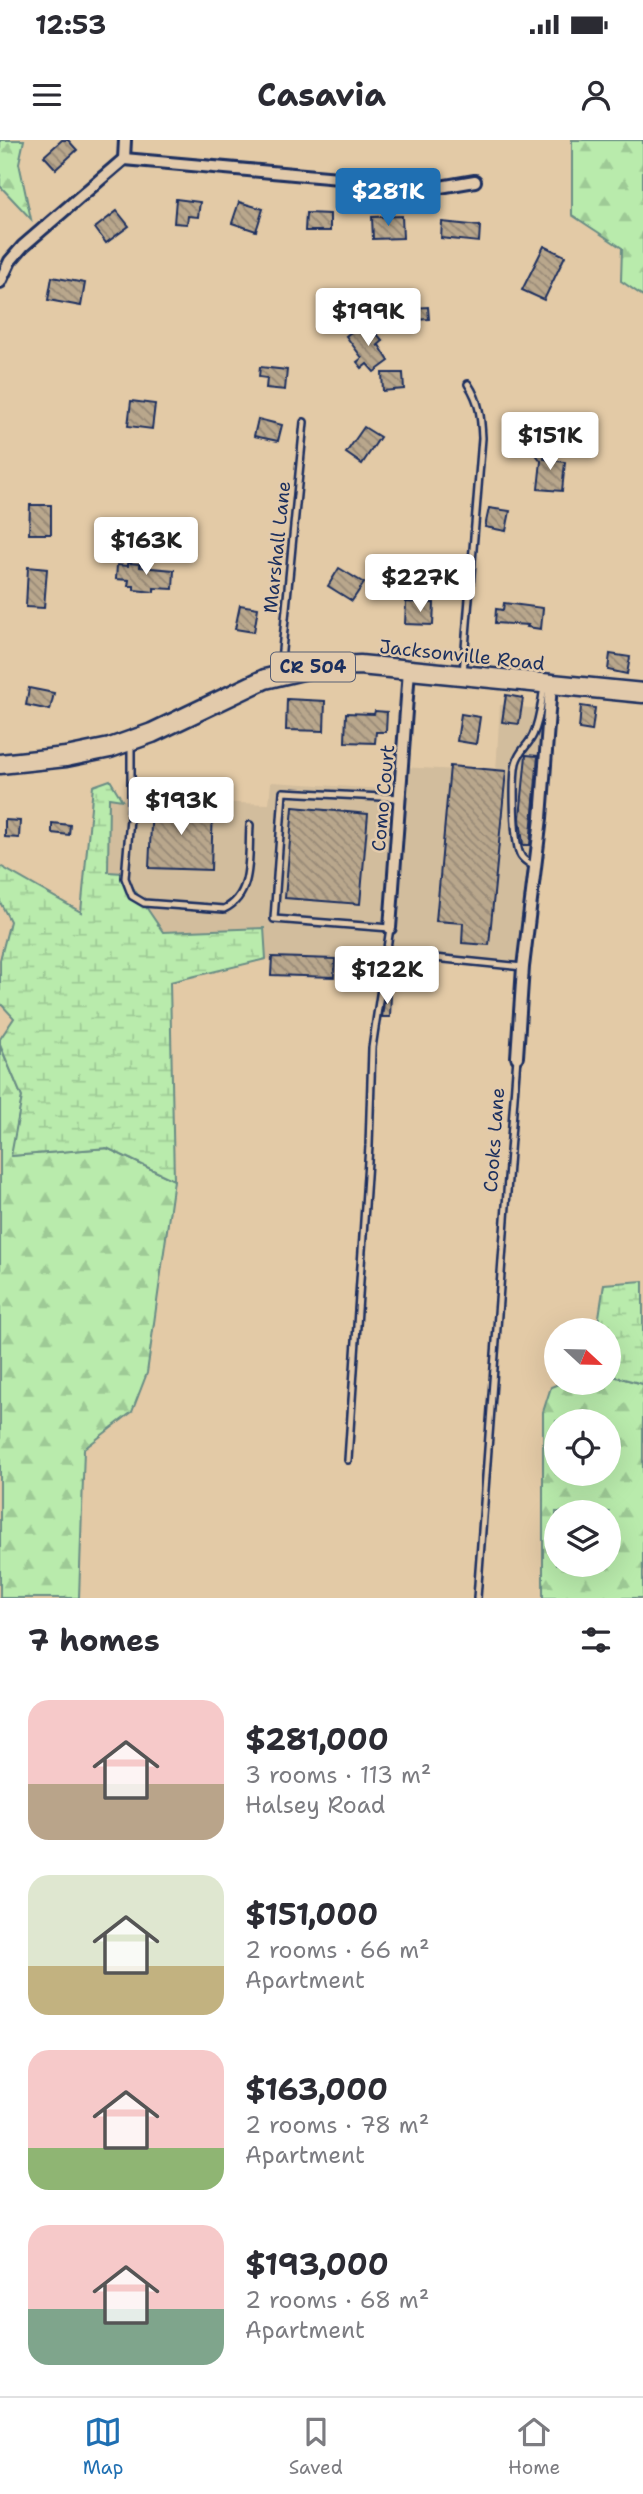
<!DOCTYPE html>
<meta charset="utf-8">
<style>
body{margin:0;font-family:"Shantell Sans",sans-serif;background:#f7f7f7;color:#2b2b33;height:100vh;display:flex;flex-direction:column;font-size:26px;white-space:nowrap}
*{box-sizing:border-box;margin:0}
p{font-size:23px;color:#7c7c81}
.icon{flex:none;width:38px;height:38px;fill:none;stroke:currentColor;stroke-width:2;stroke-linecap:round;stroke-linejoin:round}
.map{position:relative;height:1458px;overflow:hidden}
.drawer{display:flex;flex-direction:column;background:#fff;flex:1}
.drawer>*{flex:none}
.needle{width:46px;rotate:112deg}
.controls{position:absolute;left:544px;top:1178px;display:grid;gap:14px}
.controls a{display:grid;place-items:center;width:77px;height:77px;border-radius:50%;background:#fff;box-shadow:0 7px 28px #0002;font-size:35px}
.price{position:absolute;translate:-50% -60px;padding:0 16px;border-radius:7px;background:#fff;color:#222;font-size:23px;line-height:46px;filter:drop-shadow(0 2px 4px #0008)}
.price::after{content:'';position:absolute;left:50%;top:42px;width:21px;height:16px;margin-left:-10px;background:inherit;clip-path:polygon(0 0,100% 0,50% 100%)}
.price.current{background:#1f6fb2;color:#fff}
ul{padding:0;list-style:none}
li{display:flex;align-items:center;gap:21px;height:175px;padding:0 28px}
li span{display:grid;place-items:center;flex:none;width:196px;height:140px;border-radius:21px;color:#555}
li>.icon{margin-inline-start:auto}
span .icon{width:84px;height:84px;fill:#fffc;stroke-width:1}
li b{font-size:30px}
h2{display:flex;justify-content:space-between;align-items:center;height:84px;padding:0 28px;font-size:30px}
.status{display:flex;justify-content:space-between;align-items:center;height:49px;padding:0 35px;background:#fff;direction:ltr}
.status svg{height:19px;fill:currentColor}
header{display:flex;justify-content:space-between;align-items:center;height:91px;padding:0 28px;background:#fff;font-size:32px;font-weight:700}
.tabs{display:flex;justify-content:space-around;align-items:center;height:98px;border-top:2px solid #e1e1e2;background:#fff;font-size:19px;color:#7c7c81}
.tabs a{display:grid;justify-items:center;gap:4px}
.tabs .current{color:#1f6fb2}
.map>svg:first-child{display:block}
.built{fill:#d2bd9d}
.forest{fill:url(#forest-firs);stroke:#6a8d85;stroke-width:2;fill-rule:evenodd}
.wetland{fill:url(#wetland-marsh);stroke:#6a8d85;stroke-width:2}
.building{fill:url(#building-back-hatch);stroke:#1b2f5e;stroke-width:2}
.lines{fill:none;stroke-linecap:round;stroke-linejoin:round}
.service-casing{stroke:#1b2f5e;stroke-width:10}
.minor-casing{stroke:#1b2f5e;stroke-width:16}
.primary-casing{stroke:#1b2f5e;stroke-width:23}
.service{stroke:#e2caab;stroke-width:5}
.minor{stroke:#e2caab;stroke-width:10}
.primary{stroke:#e2caab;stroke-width:18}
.labels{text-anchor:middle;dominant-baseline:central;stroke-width:5;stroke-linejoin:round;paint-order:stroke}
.shield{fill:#e2caab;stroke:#575e75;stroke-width:2}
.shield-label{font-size:18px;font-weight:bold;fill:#1b2f5e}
.street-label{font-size:19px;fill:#1b2f5e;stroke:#e2caab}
</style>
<div class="status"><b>12:53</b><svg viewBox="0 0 49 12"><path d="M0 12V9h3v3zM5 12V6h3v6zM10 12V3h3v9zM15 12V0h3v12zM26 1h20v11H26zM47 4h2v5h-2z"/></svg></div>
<header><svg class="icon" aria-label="menu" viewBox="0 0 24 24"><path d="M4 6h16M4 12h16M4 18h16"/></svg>Casavia<svg class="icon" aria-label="person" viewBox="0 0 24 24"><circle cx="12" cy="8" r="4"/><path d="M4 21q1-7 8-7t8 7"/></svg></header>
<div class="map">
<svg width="643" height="1458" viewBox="0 0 643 1458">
<defs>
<pattern id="forest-firs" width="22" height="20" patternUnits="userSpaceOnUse" patternTransform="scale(1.75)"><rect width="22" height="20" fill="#b9ebac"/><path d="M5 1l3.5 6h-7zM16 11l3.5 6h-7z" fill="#9eca96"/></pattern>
<pattern id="wetland-marsh" width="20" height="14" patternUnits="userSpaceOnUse" patternTransform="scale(1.75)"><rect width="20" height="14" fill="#b9ebac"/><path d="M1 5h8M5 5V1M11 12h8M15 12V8" fill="none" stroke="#9eca96"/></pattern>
<pattern id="building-back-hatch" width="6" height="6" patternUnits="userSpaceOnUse" patternTransform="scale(1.75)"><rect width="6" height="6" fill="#b9a78c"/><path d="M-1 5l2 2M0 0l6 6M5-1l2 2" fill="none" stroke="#968876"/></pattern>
</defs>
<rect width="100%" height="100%" fill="#e3caa6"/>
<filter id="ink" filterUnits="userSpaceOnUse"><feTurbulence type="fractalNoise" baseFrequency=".0143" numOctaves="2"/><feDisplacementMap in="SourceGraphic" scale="14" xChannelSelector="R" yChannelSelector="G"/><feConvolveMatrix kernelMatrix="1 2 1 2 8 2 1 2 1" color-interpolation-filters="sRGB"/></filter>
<g filter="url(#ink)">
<polygon class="built" points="500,565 551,570 547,659 531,829 399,818 398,834 266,819 264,788 163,792 123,733 108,732 109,658 122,660 269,664 271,642 399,650 401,627 496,632"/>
<g class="forest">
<polygon points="0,0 24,0 19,23 31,79 0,46"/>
<polygon points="572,0 643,0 643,156 621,141 622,108 572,75"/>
<polygon points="0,905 22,957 12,1016 107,1008 174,1040 147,1233 132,1272 84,1309 79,1458 0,1458"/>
<path d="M 609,1235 L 643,1244 L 643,1458 L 543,1458 L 543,1272 L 551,1247 L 561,1243 L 609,1242 ZM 556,1281 L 609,1281 L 609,1334 L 556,1334 ZM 556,1372 L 609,1372 L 609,1424 L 556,1424 Z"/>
</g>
<g class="wetland">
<polygon points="110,640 122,660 109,658 108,732 123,733 163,792 264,788 266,819 170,842 174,1040 107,1008 11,1016 22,957 0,905 0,899 14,878 0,863 0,820 10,781 0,762 0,726 81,772 93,646"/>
<polygon points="643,1141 643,1244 609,1235 609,1190 597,1190 604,1144"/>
</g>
<g class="building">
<polygon points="62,0 68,0 77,10 56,29 44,16"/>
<polygon points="176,59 200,62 198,77 188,76 187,84 174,83"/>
<polygon points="239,62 263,69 256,91 232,83"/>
<polygon points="117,71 129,86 106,103 95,88"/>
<polygon points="306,73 330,74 330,91 305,91"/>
<polygon points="402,76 403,98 373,99 372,77"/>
<polygon points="442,82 480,86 479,102 441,98"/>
<polygon points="544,106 565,116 544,160 522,150"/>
<polygon points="52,137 85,143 81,166 48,160"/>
<polygon points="428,167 429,179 415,180 414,168"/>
<polygon points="361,184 371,197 376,193 383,201 377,206 379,205 389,221 374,232 367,224 362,228 357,222 362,218 346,196"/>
<polygon points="260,227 287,230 285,250 266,248 267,238 259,237"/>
<polygon points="382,233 403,233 404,249 383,251"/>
<polygon points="131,261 155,264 152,289 128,286"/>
<polygon points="258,279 282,285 278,301 254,296"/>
<polygon points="364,287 380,297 362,324 346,313"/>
<polygon points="540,303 545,311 544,319 565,322 562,351 538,349 541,321 534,312"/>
<polygon points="30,365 51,365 51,394 29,394"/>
<polygon points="489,368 510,371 506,391 485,387"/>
<polygon points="128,423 140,424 140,427 174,430 173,449 154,448 154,452 134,450 134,446 128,446 129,440 116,439 117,425 128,426"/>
<polygon points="28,427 47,429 44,468 26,467"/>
<polygon points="339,428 364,443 352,461 328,446"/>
<polygon points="406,462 434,463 433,485 405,484"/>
<polygon points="504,463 543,468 541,489 527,487 528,485 495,483 496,469 503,470"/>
<polygon points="240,465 258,468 254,492 235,489"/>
<polygon points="610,514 630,517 627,534 608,530"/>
<polygon points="29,548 54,553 50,570 26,565"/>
<polygon points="506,555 523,558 519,584 502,582"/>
<polygon points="287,559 325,561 324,591 286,590"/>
<polygon points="581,566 595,568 592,591 579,589"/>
<polygon points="375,571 387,572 386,592 376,592 375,603 345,602 346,573 374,574"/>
<polygon points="461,574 480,577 476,604 457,601"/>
<polygon points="526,615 538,616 530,705 523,705 520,678"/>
<polygon points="450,626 506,631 489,805 462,803 463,783 436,781"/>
<polygon points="152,664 213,667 211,730 149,728"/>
<polygon points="293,667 368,674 360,764 285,758"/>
<polygon points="5,680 20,681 19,698 5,697"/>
<polygon points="52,683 70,685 69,695 52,693"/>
<polygon points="272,817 335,819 334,837 271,835"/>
<polygon points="385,854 391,855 390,877 382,877"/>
</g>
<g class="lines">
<defs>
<g id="service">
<polyline points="280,531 304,282"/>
<path d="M 463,533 L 482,298 C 481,278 480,262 468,244"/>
<path d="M 131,604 L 131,666 L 125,738 L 132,756 L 144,763 L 224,769 C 254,755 248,715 250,685"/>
<path d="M 533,726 C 529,723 523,720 521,716 C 513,704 513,637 516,623 C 519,611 528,606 533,595 C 540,580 541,564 544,547"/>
<polyline points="385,813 523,827"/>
<polyline points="348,1320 369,1006 372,908 390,788 274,779 283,652 401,658"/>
<polyline points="477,1458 517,917"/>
</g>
<g id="minor">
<polyline points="124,19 440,47 475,41"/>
<polyline points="0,142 10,121 23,106 124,19 125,0"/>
<polyline points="390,788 409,530"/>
<polyline points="517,917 523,827 541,678 551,545"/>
</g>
<polyline id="primary" points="0,624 66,617 110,608 152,593 265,539 315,527 360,525 643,553"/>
</defs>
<use href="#service" class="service-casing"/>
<use href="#minor" class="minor-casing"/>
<use href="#primary" class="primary-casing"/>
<use href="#service" class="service"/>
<use href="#minor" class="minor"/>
<use href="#primary" class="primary"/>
</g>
</g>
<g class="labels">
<rect class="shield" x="271" y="512.5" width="84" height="29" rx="5"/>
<g class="shield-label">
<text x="313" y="527">CR 504</text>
</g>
<g class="street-label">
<text transform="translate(277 407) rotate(-84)">Marshall Lane</text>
<text transform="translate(462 515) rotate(6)">Jacksonville Road</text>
<text transform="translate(383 658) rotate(-85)">Como Court</text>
<text transform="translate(494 1000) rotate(-86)">Cooks Lane</text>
</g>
</g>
</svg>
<div class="controls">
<a><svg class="needle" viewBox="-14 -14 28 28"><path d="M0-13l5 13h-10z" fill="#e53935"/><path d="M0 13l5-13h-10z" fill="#7c7c81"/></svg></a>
<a><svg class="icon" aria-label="locate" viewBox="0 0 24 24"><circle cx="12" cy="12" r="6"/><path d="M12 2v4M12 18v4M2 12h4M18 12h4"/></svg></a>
<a><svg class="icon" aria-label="layers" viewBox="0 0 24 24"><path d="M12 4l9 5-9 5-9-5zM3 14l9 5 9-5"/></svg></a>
</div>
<b class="price current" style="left:388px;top:88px">$281K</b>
<b class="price" style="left:368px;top:208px">$199K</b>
<b class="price" style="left:550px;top:332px">$151K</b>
<b class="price" style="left:146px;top:437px">$163K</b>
<b class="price" style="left:420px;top:474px">$227K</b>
<b class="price" style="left:181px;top:697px">$193K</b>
<b class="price" style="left:387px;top:866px">$122K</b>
</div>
<section class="drawer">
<h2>7 homes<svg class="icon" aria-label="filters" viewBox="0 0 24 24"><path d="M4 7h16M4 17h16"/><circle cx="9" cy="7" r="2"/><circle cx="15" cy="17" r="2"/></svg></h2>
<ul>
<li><span style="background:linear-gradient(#f6c9c9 60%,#b9a48a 0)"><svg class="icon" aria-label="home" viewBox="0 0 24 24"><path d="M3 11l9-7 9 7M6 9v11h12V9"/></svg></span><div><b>$281,000</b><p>3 rooms · 113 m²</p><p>Halsey Road</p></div></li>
<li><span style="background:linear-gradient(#dfe7d0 65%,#c2b280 0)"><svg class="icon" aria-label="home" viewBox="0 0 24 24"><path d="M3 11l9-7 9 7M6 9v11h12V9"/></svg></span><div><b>$151,000</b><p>2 rooms · 66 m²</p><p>Apartment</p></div></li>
<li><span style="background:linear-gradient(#f6c9c9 70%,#8fb573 0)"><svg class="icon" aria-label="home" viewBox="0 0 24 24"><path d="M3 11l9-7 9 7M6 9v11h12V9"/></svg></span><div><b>$163,000</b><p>2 rooms · 78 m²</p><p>Apartment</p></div></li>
<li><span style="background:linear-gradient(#f6c9c9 60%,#7fa58c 0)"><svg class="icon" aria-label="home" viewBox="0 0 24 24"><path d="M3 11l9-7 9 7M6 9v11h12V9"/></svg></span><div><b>$193,000</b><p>2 rooms · 68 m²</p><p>Apartment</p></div></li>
</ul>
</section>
<nav class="tabs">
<a class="current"><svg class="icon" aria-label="map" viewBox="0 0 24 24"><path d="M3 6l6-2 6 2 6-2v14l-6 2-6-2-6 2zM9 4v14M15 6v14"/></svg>Map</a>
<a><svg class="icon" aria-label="saved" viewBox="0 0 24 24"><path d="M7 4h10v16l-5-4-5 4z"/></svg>Saved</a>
<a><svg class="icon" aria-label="home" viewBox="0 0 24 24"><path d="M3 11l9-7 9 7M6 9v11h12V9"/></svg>Home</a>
</nav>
